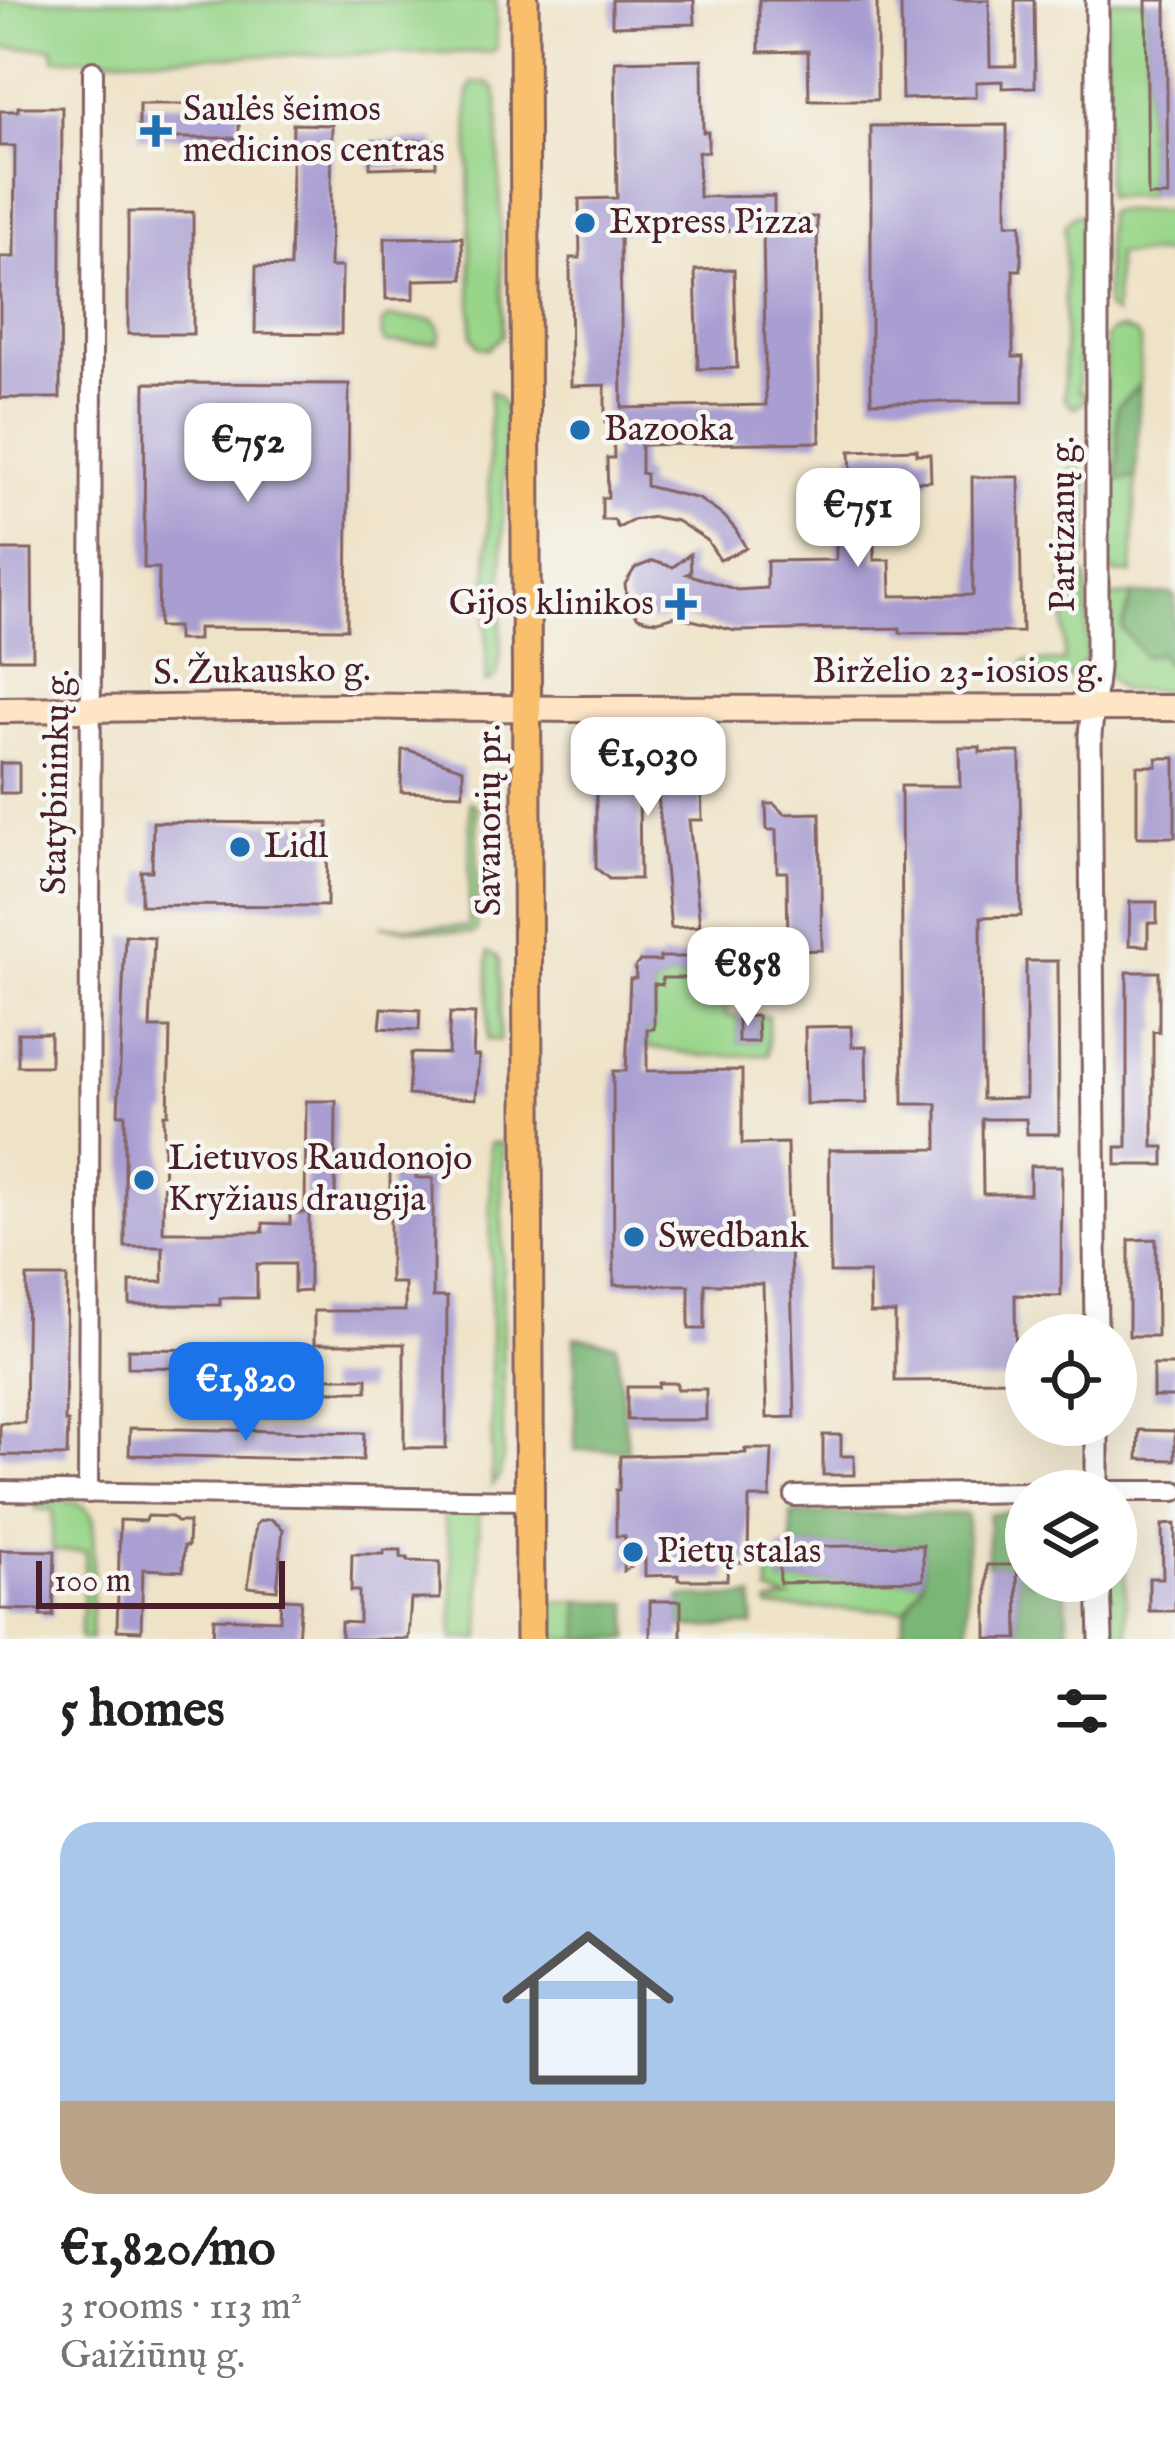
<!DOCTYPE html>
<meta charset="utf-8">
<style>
body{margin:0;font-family:"IM FELL English",serif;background:#f6f6f6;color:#222;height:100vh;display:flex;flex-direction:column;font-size:45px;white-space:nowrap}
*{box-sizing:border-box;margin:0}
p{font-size:39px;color:#767676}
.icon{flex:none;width:66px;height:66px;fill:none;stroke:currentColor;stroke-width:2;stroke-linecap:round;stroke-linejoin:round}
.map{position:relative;height:1639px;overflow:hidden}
.drawer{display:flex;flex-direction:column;background:#fff;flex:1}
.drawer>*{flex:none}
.fabs{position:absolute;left:1005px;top:1314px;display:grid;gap:24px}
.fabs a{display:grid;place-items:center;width:132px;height:132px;border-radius:50%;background:#fff;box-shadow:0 12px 48px #0002;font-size:60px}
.scale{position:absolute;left:36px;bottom:30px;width:249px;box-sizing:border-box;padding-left:12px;border:6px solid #4a1f2b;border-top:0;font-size:33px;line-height:42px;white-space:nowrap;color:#4a1f2b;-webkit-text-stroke:9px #f6f6f2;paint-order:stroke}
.price{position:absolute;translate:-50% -102px;padding:0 27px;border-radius:24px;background:#fff;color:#222;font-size:39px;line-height:78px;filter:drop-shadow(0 3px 6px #0008)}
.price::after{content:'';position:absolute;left:50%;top:72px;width:36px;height:27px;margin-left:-18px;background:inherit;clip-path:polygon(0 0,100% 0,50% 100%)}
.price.on{background:#1a73e8;color:#fff}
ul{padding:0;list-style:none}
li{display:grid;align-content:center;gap:24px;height:636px;padding:0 60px}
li+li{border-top:3px solid #e0e0e0}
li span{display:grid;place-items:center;height:372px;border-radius:36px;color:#555}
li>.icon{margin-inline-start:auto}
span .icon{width:216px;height:216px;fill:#fffc;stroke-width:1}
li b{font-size:51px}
h2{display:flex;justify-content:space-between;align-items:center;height:144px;padding:0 60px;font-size:51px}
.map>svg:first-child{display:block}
.green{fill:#98d589;stroke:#717a5a;stroke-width:3}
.forest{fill:#7ab675;stroke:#626a50;stroke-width:3}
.building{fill:#a99dd1;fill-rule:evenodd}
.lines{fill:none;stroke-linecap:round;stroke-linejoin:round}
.minor-casing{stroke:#846462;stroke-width:24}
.tertiary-casing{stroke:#846462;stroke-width:27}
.secondary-casing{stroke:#846462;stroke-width:30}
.primary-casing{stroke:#846462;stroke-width:33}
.minor{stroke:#fff;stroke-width:18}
.tertiary{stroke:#fff;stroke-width:21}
.secondary{stroke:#fde5c5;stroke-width:24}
.primary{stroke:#f9bf6d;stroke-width:27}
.poi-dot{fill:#1f6fb2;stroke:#f6f6f2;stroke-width:4.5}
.labels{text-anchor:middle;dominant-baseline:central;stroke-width:9;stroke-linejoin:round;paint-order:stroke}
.poi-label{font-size:36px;fill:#4a1f2b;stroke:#f6f6f2;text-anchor:start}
.street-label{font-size:36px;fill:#4a1f2b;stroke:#f6f6f2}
</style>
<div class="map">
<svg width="1175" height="1639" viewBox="0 0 1175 1639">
<rect width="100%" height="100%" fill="#f6f6f2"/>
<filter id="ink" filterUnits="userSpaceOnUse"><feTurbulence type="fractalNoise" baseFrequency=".00833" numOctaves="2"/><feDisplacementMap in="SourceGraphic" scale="24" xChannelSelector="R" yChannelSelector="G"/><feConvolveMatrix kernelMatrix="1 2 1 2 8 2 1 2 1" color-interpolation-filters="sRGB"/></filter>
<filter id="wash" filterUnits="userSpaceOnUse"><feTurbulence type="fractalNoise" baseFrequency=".004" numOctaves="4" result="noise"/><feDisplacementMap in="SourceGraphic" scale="48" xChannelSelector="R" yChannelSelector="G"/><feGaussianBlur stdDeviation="2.7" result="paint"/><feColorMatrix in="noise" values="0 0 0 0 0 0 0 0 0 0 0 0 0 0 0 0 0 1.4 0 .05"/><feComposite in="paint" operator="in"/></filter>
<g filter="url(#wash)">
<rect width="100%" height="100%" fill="#efe3c7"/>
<g class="green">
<polygon points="0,0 496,0 497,48 491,52 54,59 53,48 0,48"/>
<polygon points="1106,0 1146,0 1148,196 1106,197"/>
<polygon points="473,83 488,83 495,89 498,99 503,335 488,349 479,347 472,336 468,93"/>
<polygon points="1111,211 1175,211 1175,253 1116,255 1115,315 1106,308 1106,213"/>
<polygon points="1078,215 1084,217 1078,392 1087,393 1087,397 1080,405 1073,407 1064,399 1065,225 1073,216"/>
<path d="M 389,317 L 433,320 C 441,327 442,332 438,342 L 385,343 L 382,337 L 382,323 Z"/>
<polygon points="1123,329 1136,334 1140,340 1140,384 1117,408 1118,480 1136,478 1132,574 1114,573 1105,563 1106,337 1112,331"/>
<polygon points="490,391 497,395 505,407 501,653 496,677 486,683"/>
<polygon points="1075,466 1088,474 1087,554 1081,562 1065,562 1065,473"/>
<polygon points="1072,571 1081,572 1087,577 1087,658 1067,679 1022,681 1024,662 1064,661 1065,572"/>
<polygon points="1132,595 1122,629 1159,653 1166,664 1175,664 1175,691 1121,690 1109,678 1105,668 1106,601 1112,597"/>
<polygon points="470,802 477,806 477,930 473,934 380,926 469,927"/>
<polygon points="488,952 497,956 500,962 500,1040 488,1040"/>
<polygon points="703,969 729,969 726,1016 738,1017 739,1042 758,1041 757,1016 768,1016 768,1055 705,1056 647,1047 647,1029 653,1029 654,984 661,984 662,978 702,978"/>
<polygon points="490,1143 502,1143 503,1454 500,1476 492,1485"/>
<path d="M 37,1502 C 58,1502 86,1496 94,1521 L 91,1639 L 80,1639 L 86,1551 L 55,1551 L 52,1548 L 53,1510 L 36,1509 Z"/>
<polygon points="442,1507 479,1509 481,1639 453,1639 452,1562"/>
<polygon points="1116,1537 1124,1537 1127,1639 1109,1639 1108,1581 1116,1581"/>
<polygon points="768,1557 780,1557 781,1583 924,1580 906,1610 769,1608 768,1604 789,1599 769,1593"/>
<polygon points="579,1601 580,1639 555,1639 554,1602"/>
</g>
<g class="forest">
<polygon points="1140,384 1136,478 1118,480 1117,407"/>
<polygon points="1172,594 1175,597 1175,664 1166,664 1159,653 1144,657 1122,628 1132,595"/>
<polygon points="575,1337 616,1344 628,1449 575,1450"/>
<polygon points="1026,1512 1026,1581 1065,1581 1068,1639 1018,1639 1017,1566 987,1565 989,1514"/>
<polygon points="791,1514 967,1514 967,1639 887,1639 900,1637 906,1610 923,1581 923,1545 792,1547"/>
<polygon points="680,1597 753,1597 753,1626 681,1628"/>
<polygon points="579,1601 629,1603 629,1639 580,1639"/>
</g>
<g id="blocks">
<g class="building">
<polygon points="612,0 694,0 695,24 612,26"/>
<polygon points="759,0 877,0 877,100 809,100 808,51 759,52"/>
<polygon points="901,0 989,0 990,66 1016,66 1015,0 1034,0 1035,87 1002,88 1002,81 976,82 976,97 902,99"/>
<polygon points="1146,0 1166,0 1168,196 1148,196"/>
<path d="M 702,59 L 703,132 L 708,132 L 708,152 L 698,152 L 699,197 L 774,196 L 774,217 L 817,217 L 820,442 L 641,445 L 641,473 L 646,474 L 646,486 L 699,499 L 725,517 L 736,530 L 746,548 L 720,560 L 707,540 L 677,521 L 654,517 L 634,520 L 618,528 L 614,520 L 602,520 L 602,498 L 608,498 L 607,458 L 614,458 L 613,423 L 605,423 L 605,385 L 571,386 L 570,258 L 580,258 L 579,199 L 617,198 L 615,61 ZM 763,230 L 766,405 L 622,408 L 620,232 Z"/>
<rect x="139" y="104" width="100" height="34"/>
<polygon points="18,107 62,107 60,398 0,398 0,257 14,257 15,146 0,146 0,111 18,111"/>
<polygon points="293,124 332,125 330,267 342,267 341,334 255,333 256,266 290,267"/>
<polygon points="1007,125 1007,224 1021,224 1021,270 1013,270 1013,357 1023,357 1023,402 871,402 871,126"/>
<polygon points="436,140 436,166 370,168 370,141"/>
<rect x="128" y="212" width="65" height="122"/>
<polygon points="462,237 463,279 414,280 414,299 386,299 385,238"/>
<polygon points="734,269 737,368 698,369 695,270"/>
<polygon points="145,383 349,384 347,629 198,628 198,640 177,640 177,627 158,627 159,568 144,568"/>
<polygon points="917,449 917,454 930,454 931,481 874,484 874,560 890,560 891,596 973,595 972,477 1019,477 1022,632 900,633 900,628 735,631 676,616 657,621 647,620 638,617 627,602 625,584 635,568 653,561 673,567 690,554 691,572 687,574 737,590 767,588 767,561 836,560 836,477 851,476 850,451"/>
<polygon points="0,550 32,550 33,659 0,659"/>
<polygon points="678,742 700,742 702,820 689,820 700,926 671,928 657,786 639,787 640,879 609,879 596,868 596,784 578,784 577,758 587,749 614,749 614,759 618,759 618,762 673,761 673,747 678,747"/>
<polygon points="959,747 980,747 980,752 1020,752 1021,916 981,917 982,1099 1026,1098 1026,961 1058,961 1059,1134 1027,1134 1026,1119 982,1119 983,1194 1030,1194 1030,1166 1062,1166 1061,1296 1015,1295 1016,1380 895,1381 895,1313 870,1313 869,1273 830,1273 829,1150 937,1149 937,1104 903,1104 901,786 960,786"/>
<polygon points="402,750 409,750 463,769 463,794 401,792"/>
<polygon points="1157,758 1175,758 1175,837 1137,837 1137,766 1157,766"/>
<rect x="0" y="763" width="19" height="30"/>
<polygon points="766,804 774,804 784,814 820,813 822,950 788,951 787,872 777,872 776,830 767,830"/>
<polygon points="153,822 328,823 327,906 141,905 141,871 152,871"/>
<polygon points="1130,902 1157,902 1157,923 1148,923 1148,946 1129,945"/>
<polygon points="125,935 154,937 150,1028 170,1028 168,1114 164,1114 163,1232 263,1232 263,1223 290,1224 290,1213 305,1213 306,1101 336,1101 335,1213 309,1213 309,1291 294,1292 294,1264 257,1264 257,1298 220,1298 220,1305 130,1305 130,1282 163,1282 163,1247 125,1247 125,1114 118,1114"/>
<polygon points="703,952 729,952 729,969 703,969 703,978 662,978 662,985 654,984 654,1029 647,1029 647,1071 742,1070 742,1144 787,1143 795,1417 767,1418 763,1284 705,1284 705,1329 689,1329 689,1285 614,1285 613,1071 626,1071 630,979 636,978 635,967 640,961 660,961 660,957 703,957 703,966"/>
<polygon points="1127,972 1159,972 1159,1032 1153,1031 1153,1147 1164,1147 1164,1165 1116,1165 1116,1147 1127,1147"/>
<polygon points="382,1008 420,1010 419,1030 380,1028"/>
<polygon points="450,1013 475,1014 473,1056 479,1056 476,1099 408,1095 411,1053 448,1054"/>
<polygon points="757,1016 758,1042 738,1042 738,1017"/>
<polygon points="851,1026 852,1047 866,1046 867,1103 806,1104 805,1027"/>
<rect x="18" y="1033" width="32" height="33"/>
<polygon points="390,1169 416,1169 416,1178 433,1178 433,1297 447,1297 446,1448 404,1448 404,1344 314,1344 314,1311 405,1311 405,1283 390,1283"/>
<polygon points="1156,1239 1157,1336 1129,1336 1129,1240"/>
<polygon points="27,1277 67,1277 65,1422 68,1422 67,1456 0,1455 0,1423 25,1423"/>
<polygon points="128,1349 234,1350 234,1368 128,1367"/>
<rect x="1153" y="1365" width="22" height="32"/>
<polygon points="326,1378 367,1378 367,1391 327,1391"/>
<polygon points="659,1383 677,1383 677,1389 706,1389 706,1420 627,1420 627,1387 658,1387"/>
<polygon points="130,1428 364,1433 363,1460 129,1455"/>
<polygon points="1139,1430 1175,1431 1175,1460 1138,1459"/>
<polygon points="823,1435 841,1435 841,1456 854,1456 854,1475 823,1475"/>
<polygon points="745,1449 772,1449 770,1498 749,1498 748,1562 728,1562 727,1580 678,1580 678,1575 645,1576 645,1559 623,1571 625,1536 616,1536 616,1490 619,1490 620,1456 746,1453"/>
<polygon points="148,1516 172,1517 176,1522 189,1522 188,1546 184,1546 183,1571 143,1569 141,1631 117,1630 120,1520 145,1521"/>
<polygon points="271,1519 283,1529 277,1590 248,1587 256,1525 260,1521"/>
<polygon points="1175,1524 1175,1611 1149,1611 1149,1578 1163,1578 1162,1525"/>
<polygon points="923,1545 923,1580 780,1583 779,1547"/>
<polygon points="0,1550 55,1551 53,1616 41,1616 41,1610 0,1609"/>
<polygon points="384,1550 401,1550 401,1558 408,1558 408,1561 440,1562 440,1599 411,1599 408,1639 341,1639 341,1622 359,1623 359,1591 351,1591 352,1554 384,1554"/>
<polygon points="987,1565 1017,1565 1018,1639 987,1639"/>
<polygon points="281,1599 301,1600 298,1639 213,1639 214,1618 280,1620"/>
<rect x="650" y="1601" width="31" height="38"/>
</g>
</g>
</g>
<g filter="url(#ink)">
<use href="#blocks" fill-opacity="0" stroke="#846462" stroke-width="3"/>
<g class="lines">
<defs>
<g id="minor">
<polyline points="0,1491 530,1500"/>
<polyline points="1062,1491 1175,1491"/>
<polyline points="88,1493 93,71"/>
<polyline points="795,1496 1026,1492"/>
</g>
<g id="tertiary">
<polyline points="1096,1335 1090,735 1097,668 1097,0"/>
<polyline points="1097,1425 1097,1491"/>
<polyline points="1099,1581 1101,1639"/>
</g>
<polyline id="secondary" points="0,710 340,706 569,709 1175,708"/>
<polyline id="primary" points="524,0 530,1639"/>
</defs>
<use href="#minor" class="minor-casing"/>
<use href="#tertiary" class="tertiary-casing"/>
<use href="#secondary" class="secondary-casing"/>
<use href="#primary" class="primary-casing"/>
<use href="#minor" class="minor"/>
<use href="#tertiary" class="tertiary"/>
<use href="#secondary" class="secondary"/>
<use href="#primary" class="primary"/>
</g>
</g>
<g class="poi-dot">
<path d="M150 113h12v12h12v12h-12v12h-12v-12h-12v-12h12z"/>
<circle cx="585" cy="223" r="12"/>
<circle cx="580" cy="430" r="12"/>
<path d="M675 586h12v12h12v12h-12v12h-12v-12h-12v-12h12z"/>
<circle cx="240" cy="847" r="12"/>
<circle cx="144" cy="1180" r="12"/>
<circle cx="634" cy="1237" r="12"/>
<circle cx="633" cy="1552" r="12"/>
</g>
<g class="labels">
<g class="poi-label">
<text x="183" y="110">Saulės šeimos<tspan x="183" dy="41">medicinos centras</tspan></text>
<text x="609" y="223">Express Pizza</text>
<text x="604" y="430">Bazooka</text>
<text x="654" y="604" text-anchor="end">Gijos klinikos</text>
<text x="264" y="847">Lidl</text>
<text x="168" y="1159">Lietuvos Raudonojo<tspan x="168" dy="41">Kryžiaus draugija</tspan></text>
<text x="658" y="1237">Swedbank</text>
<text x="657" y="1552">Pietų stalas</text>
</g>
<g class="street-label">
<text transform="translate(1064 524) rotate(-90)">Partizanų g.</text>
<text transform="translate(262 672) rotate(-1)">S. Žukausko g.</text>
<text x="958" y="672">Birželio 23-iosios g.</text>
<text transform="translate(57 782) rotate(-89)">Statybininkų g.</text>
<text transform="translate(490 820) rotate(-90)">Savanorių pr.</text>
</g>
</g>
</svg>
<div class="fabs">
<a><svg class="icon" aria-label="locate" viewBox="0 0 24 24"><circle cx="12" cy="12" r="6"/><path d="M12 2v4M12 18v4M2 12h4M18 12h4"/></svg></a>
<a><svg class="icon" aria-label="layers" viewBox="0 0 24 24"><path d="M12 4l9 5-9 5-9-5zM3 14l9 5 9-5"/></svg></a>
</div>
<div class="scale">100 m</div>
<b class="price" style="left:248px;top:505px">€752</b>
<b class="price" style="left:858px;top:570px">€751</b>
<b class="price" style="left:648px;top:819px">€1,030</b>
<b class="price" style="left:748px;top:1029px">€858</b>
<b class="price on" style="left:246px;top:1444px">€1,820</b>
</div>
<section class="drawer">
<h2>5 homes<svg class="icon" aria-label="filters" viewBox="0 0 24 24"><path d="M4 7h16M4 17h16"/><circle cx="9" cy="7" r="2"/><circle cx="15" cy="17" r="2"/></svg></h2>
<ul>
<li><span style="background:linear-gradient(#a9c7e8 75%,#b9a48a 0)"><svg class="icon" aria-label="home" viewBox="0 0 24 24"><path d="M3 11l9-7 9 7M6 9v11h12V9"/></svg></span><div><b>€1,820/mo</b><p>3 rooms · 113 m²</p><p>Gaižiūnų g.</p></div></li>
</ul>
</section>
